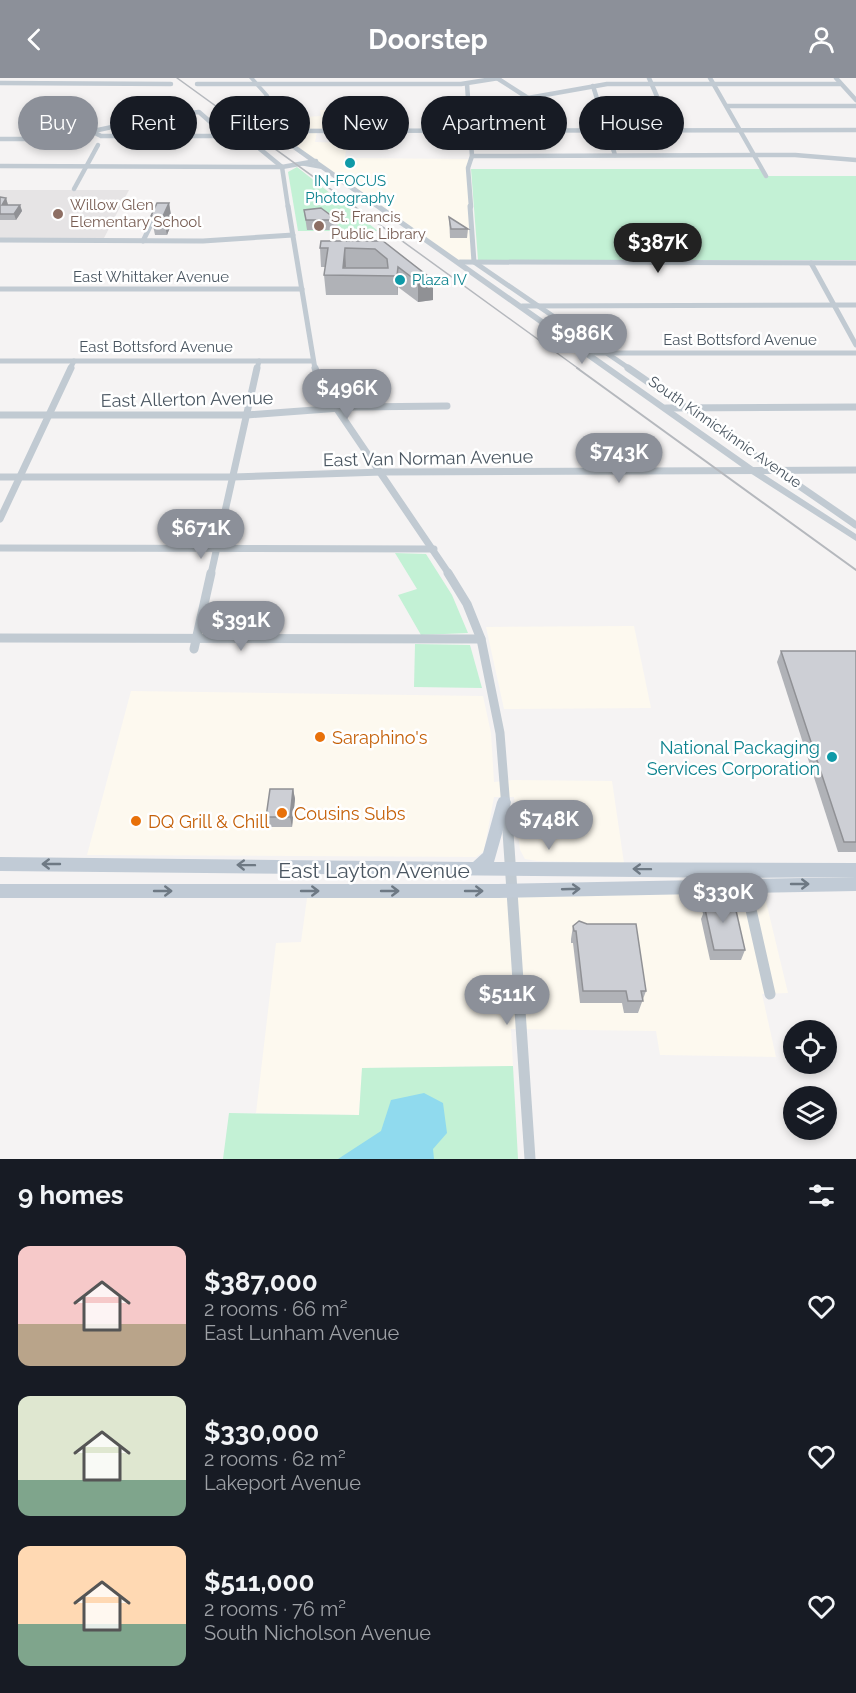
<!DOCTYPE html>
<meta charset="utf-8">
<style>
body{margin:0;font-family:Raleway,sans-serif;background:#242831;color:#f1f3f6;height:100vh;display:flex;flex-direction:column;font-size:22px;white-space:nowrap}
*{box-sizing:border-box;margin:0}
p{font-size:20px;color:#9ea1a6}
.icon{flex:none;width:33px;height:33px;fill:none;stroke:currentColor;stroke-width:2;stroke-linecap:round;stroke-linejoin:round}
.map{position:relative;height:1081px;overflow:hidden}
.sheet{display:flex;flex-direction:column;background:#171b24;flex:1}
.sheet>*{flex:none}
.banner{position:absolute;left:18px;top:18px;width:820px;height:54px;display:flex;gap:12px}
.controls{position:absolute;left:783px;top:942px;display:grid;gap:12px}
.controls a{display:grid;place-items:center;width:54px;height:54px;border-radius:50%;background:#171b24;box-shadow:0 3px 9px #0003;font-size:30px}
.price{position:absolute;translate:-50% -51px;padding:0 14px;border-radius:21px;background:#8c9099;color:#fff;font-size:20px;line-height:39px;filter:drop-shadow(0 2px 3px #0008)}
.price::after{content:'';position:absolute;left:50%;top:36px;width:18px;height:14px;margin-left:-9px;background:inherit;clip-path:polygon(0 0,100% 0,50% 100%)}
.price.active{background:#222;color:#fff}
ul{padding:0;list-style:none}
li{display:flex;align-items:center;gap:18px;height:150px;padding:0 18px}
li span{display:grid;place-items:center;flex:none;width:168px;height:120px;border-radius:12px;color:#555}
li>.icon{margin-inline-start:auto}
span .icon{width:72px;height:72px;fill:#fffc;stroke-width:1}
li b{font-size:26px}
h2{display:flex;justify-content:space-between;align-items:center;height:72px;padding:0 18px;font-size:26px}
.chip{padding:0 21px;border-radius:27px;background:#171b24;box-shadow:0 3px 9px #0003;font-size:21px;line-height:54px}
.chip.active{background:#8c9099;color:#fff}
header{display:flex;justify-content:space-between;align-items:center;height:78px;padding:0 18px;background:#8c9099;color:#fff;font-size:27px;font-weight:700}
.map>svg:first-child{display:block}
.commercial{fill:#fdf9ef}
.education{fill:#e6e4e5}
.green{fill:#c3f1d5}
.water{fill:#90daee}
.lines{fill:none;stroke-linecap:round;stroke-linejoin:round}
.minor-far4{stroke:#c1cad2;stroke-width:4.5}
.minor-far3{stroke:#c1cad2;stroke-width:5}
.minor-far2{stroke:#c1cad2;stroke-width:7}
.minor-far1{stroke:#c1cad2;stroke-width:9}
.minor{stroke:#c1cad2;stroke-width:11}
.tertiary{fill:#c1cad2;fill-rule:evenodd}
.secondary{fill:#c1cbd6;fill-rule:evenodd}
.rail-far1{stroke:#b5b8bd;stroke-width:1.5}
.rail{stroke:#b5b8bd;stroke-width:2}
.wall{fill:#b0b2b7}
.shaded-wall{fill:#909195}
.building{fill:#cdcfd5;stroke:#909195;stroke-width:1.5;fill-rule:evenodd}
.oneway{stroke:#6e7984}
.culture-dot{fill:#0f9aa8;stroke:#fff;stroke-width:2}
.education-dot{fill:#8d6e63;stroke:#fff;stroke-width:2}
.food-dot{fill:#e8710a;stroke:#fff;stroke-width:2}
.labels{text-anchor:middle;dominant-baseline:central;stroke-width:5;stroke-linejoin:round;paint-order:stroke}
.far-culture-label{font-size:15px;fill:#0d838f;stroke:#fff}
.far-education-label{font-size:15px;fill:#785e54;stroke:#fff;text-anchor:start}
.far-street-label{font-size:15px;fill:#4a5661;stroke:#fff}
.street-label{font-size:18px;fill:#4a5661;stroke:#fff}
.food-label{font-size:18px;fill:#c56008;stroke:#fff;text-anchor:start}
.culture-label{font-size:18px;fill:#0d838f;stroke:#fff;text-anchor:end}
.near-street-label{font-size:21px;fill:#4a5661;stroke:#fff}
</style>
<header><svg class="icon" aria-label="back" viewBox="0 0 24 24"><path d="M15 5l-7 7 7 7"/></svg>Doorstep<svg class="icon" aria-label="person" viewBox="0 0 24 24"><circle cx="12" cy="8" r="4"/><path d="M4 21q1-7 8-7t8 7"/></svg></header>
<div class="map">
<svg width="856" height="1081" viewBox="0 0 856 1081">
<rect width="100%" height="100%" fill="#f5f3f3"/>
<g class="commercial">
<polygon points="271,28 274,41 321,38 320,32 355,31 350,53 317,54 315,64 347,65 345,80 471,81 469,86 474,184 460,184 281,60 266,58 230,31"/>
<polygon points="634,548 651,630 504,631 486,549"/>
<polygon points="131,613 483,618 491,655 494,704 513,702 612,703 624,785 537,783 525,781 520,772 514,719 494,719 484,773 476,779 87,777"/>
<polygon points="762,807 788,915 762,916 776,979 660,977 656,953 511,951 513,988 362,990 359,1037 256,1035 276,865 301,864 308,813"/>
</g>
<polygon class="education" points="0,112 129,112 104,160 0,160"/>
<g class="green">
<polygon points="297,89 378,153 298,153 288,94"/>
<polygon points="471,91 762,91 767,98 856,98 856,182 478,182"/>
<polygon points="395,475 426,476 452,517 468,555 421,557 398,517 417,511"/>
<polygon points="415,566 470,567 482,610 414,609"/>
<polygon points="513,988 518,1081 223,1081 229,1035 359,1037 362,990"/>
</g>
<polygon class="water" points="424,1015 443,1025 447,1055 433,1071 434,1081 338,1081 381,1053 391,1022"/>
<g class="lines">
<g class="minor-far4">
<polyline points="497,0 528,20 536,53"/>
<polyline points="649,0 672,53"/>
<polyline points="710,0 766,98"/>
<polyline points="836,0 856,22"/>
<polyline points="0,5 171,6"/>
<polyline points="197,6 461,6 499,0"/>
<polyline points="467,6 472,78 468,90 471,129"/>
<polyline points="593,8 615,77"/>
<polyline points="528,20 607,6 840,6"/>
<polyline points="727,28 856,28"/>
<polyline points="277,53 856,52"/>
<polyline points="93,54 101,58 213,58 224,56"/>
<polyline points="0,61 56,61 168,37 199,34 224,56 254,66 282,89"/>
<polyline points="472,78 795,77 856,82"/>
<polyline points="0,88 282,89 316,83"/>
<polyline points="282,89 288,129"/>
<polyline points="74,111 98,67"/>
</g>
<g class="minor-far3">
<polyline points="288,128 315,291"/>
<polyline points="470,128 474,184 630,291"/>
<polyline points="0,162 203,163 293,157"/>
<polyline points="143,163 157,134"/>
<polyline points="460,184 856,185"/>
<polyline points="811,185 856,267"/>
<polyline points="0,211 302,211"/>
<polyline points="522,228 856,227"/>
<polyline points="588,275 856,275"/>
<polyline points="0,283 312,283"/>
<polyline points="70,291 74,283"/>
<polyline points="257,291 259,283"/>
</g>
<g class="minor-far2">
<polyline points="315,290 320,304 337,331 449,496"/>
<polyline points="628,290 856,447"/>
<polyline points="666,330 856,329"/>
<polyline points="0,337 247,337 354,329 447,328"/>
<polyline points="0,399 233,399 382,394 856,392"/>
<polyline points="0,441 71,290"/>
<polyline points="0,470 434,471"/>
<polyline points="211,496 257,290"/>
</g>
<g class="minor-far1">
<polyline points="448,495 467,526 481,561 500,655 508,755"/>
<polyline points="0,560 481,561"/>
<polyline points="194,571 211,495"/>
</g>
<g class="minor">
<polyline points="508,754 530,1081"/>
<polyline points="745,805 770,916"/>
</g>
<polygon class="tertiary" points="249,0 254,0 269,17 284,59 756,391 856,456 856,463 750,395 321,91 299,87 299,85 301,84 314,86 279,61 264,17"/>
<g class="secondary">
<polygon points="504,718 509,720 511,724 494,784 856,785 856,799 742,800 0,793 0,779 473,784 483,775 497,724 499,720"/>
<polygon points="856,799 856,813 498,820 0,820 0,806 498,806"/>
</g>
<polyline class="rail-far1" points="177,0 579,291"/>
<polyline class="rail" points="577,290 856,492"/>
</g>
<g class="wall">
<polygon points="0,119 6,120 8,127 20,127 22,133 16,142 0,142"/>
<polygon points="169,125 172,144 167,157 155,157 151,138"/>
<polygon points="304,132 337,142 338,152 307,152"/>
<polygon points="449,139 468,151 467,160 450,160"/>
<polygon points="383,163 433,222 418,224 398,209 398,217 326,217 324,197 326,189 321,189 320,170"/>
<polygon points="781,573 856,573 856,774 838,774 777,584"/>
<polygon points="293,711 295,721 292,749 268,749 266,739"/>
<polygon points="705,816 728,828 745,872 741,882 710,882 701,841 703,836 701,826"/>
<polygon points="573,848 646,913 638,935 624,935 622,925 580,925 573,865 571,865 571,861"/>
</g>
<g class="shaded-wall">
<polygon points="6,120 8,127 3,133 2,127"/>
<polygon points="169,125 172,144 167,157 163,138"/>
<polygon points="20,127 22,133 16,142 14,136"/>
<polygon points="345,170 346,189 343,190"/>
<polygon points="398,189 398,217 397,198"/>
<polygon points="433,202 433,222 418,224 418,204"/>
<polygon points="293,711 295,721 292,749 290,739"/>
</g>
<g class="building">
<polygon points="0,119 6,120 2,127 20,127 14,136 0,136"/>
<polygon points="157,125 169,125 163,138 151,138"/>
<polygon points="321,130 337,142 306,142 304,132"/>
<polygon points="449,139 468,151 451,151"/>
<path d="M 321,163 L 383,163 L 433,202 L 418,204 L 398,189 L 397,198 L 324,197 L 328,170 L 320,170 ZM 345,170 L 375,171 L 387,181 L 388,190 L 343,190 Z"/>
<polygon points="781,573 856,573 856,764 844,764"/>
<polygon points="270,711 293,711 290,739 266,739"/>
<polygon points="705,816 725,816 728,828 735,828 745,872 714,872 705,831 708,831"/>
<polygon points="579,843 587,846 636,846 646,913 641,913 643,923 628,923 626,913 583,913 576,853 574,853 573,848"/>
</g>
<defs><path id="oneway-shaft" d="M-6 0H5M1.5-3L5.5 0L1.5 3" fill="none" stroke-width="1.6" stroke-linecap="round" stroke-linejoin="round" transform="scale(1.5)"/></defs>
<g class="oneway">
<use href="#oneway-shaft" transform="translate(51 786) rotate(-180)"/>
<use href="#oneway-shaft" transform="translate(246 787) rotate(-179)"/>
<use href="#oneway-shaft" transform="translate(642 791) rotate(-179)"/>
<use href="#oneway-shaft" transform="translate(800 806)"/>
<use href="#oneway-shaft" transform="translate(571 811) rotate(-2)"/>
<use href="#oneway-shaft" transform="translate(163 813)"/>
<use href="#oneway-shaft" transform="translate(310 813)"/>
<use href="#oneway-shaft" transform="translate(390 813)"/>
<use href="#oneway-shaft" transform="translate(474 813)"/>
</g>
<g class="culture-dot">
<circle cx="350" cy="85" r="6"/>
<circle cx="400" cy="202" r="6"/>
<circle cx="832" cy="679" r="6"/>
</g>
<g class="education-dot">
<circle cx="58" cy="136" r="6"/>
<circle cx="319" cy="148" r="6"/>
</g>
<g class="food-dot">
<circle cx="320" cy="659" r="6"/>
<circle cx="282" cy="735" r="6"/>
<circle cx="136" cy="743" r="6"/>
</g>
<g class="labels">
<g class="far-culture-label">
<text x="350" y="103">IN-FOCUS<tspan x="350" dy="17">Photography</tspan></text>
<text x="412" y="202" text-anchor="start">Plaza IV</text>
</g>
<g class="far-education-label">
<text x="70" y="127">Willow Glen<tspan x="70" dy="17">Elementary School</tspan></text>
<text x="331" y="139">St. Francis<tspan x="331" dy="17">Public Library</tspan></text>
</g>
<g class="far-street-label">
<text x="151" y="199">East Whittaker Avenue</text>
<text x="740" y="262">East Bottsford Avenue</text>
<text x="156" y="269">East Bottsford Avenue</text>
<text transform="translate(725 354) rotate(35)">South Kinnickinnic Avenue</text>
</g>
<g class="street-label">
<text transform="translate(187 321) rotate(-1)">East Allerton Avenue</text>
<text transform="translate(428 380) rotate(-1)">East Van Norman Avenue</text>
</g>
<g class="food-label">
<text x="332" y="659">Saraphino's</text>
<text x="294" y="735">Cousins Subs</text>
<text x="148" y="743">DQ Grill &amp; Chill</text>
</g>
<g class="culture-label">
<text x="820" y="669">National Packaging<tspan x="820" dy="21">Services Corporation</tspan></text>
</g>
<g class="near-street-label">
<text x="374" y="792">East Layton Avenue</text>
</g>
</g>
</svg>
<div class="controls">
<a><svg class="icon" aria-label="locate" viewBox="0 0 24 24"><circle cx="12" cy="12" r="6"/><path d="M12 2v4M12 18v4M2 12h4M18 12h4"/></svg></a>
<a><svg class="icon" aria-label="layers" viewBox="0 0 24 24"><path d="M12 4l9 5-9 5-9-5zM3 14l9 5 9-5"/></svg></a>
</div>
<b class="price active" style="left:658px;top:196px">$387K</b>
<b class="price" style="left:582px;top:287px">$986K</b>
<b class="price" style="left:347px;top:342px">$496K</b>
<b class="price" style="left:619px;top:406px">$743K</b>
<b class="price" style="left:201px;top:482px">$671K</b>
<b class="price" style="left:241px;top:574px">$391K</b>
<b class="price" style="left:549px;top:773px">$748K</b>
<b class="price" style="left:723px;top:846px">$330K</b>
<b class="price" style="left:507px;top:948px">$511K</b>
<div class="banner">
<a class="chip active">Buy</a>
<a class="chip">Rent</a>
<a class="chip">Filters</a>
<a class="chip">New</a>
<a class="chip">Apartment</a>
<a class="chip">House</a>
</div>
</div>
<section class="sheet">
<h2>9 homes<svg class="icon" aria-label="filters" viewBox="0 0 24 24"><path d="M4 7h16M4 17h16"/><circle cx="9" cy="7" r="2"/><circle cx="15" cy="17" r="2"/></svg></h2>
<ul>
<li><span style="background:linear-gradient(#f6c9c9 65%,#b9a48a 0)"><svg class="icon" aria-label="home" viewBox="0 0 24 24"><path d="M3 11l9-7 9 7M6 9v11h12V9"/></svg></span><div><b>$387,000</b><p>2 rooms · 66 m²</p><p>East Lunham Avenue</p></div><svg class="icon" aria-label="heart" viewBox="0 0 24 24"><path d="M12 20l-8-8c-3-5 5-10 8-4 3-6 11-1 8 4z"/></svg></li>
<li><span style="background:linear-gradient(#dfe7d0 70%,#7fa58c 0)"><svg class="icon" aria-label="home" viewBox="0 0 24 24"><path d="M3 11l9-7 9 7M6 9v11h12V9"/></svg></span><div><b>$330,000</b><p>2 rooms · 62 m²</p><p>Lakeport Avenue</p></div><svg class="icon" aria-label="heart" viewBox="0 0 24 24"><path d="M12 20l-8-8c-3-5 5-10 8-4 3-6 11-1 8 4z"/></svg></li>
<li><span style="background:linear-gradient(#ffd9b3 65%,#7fa58c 0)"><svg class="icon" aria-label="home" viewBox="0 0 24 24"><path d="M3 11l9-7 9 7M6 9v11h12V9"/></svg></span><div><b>$511,000</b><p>2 rooms · 76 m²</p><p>South Nicholson Avenue</p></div><svg class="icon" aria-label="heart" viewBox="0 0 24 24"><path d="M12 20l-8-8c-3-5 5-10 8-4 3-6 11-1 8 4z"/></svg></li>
</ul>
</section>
